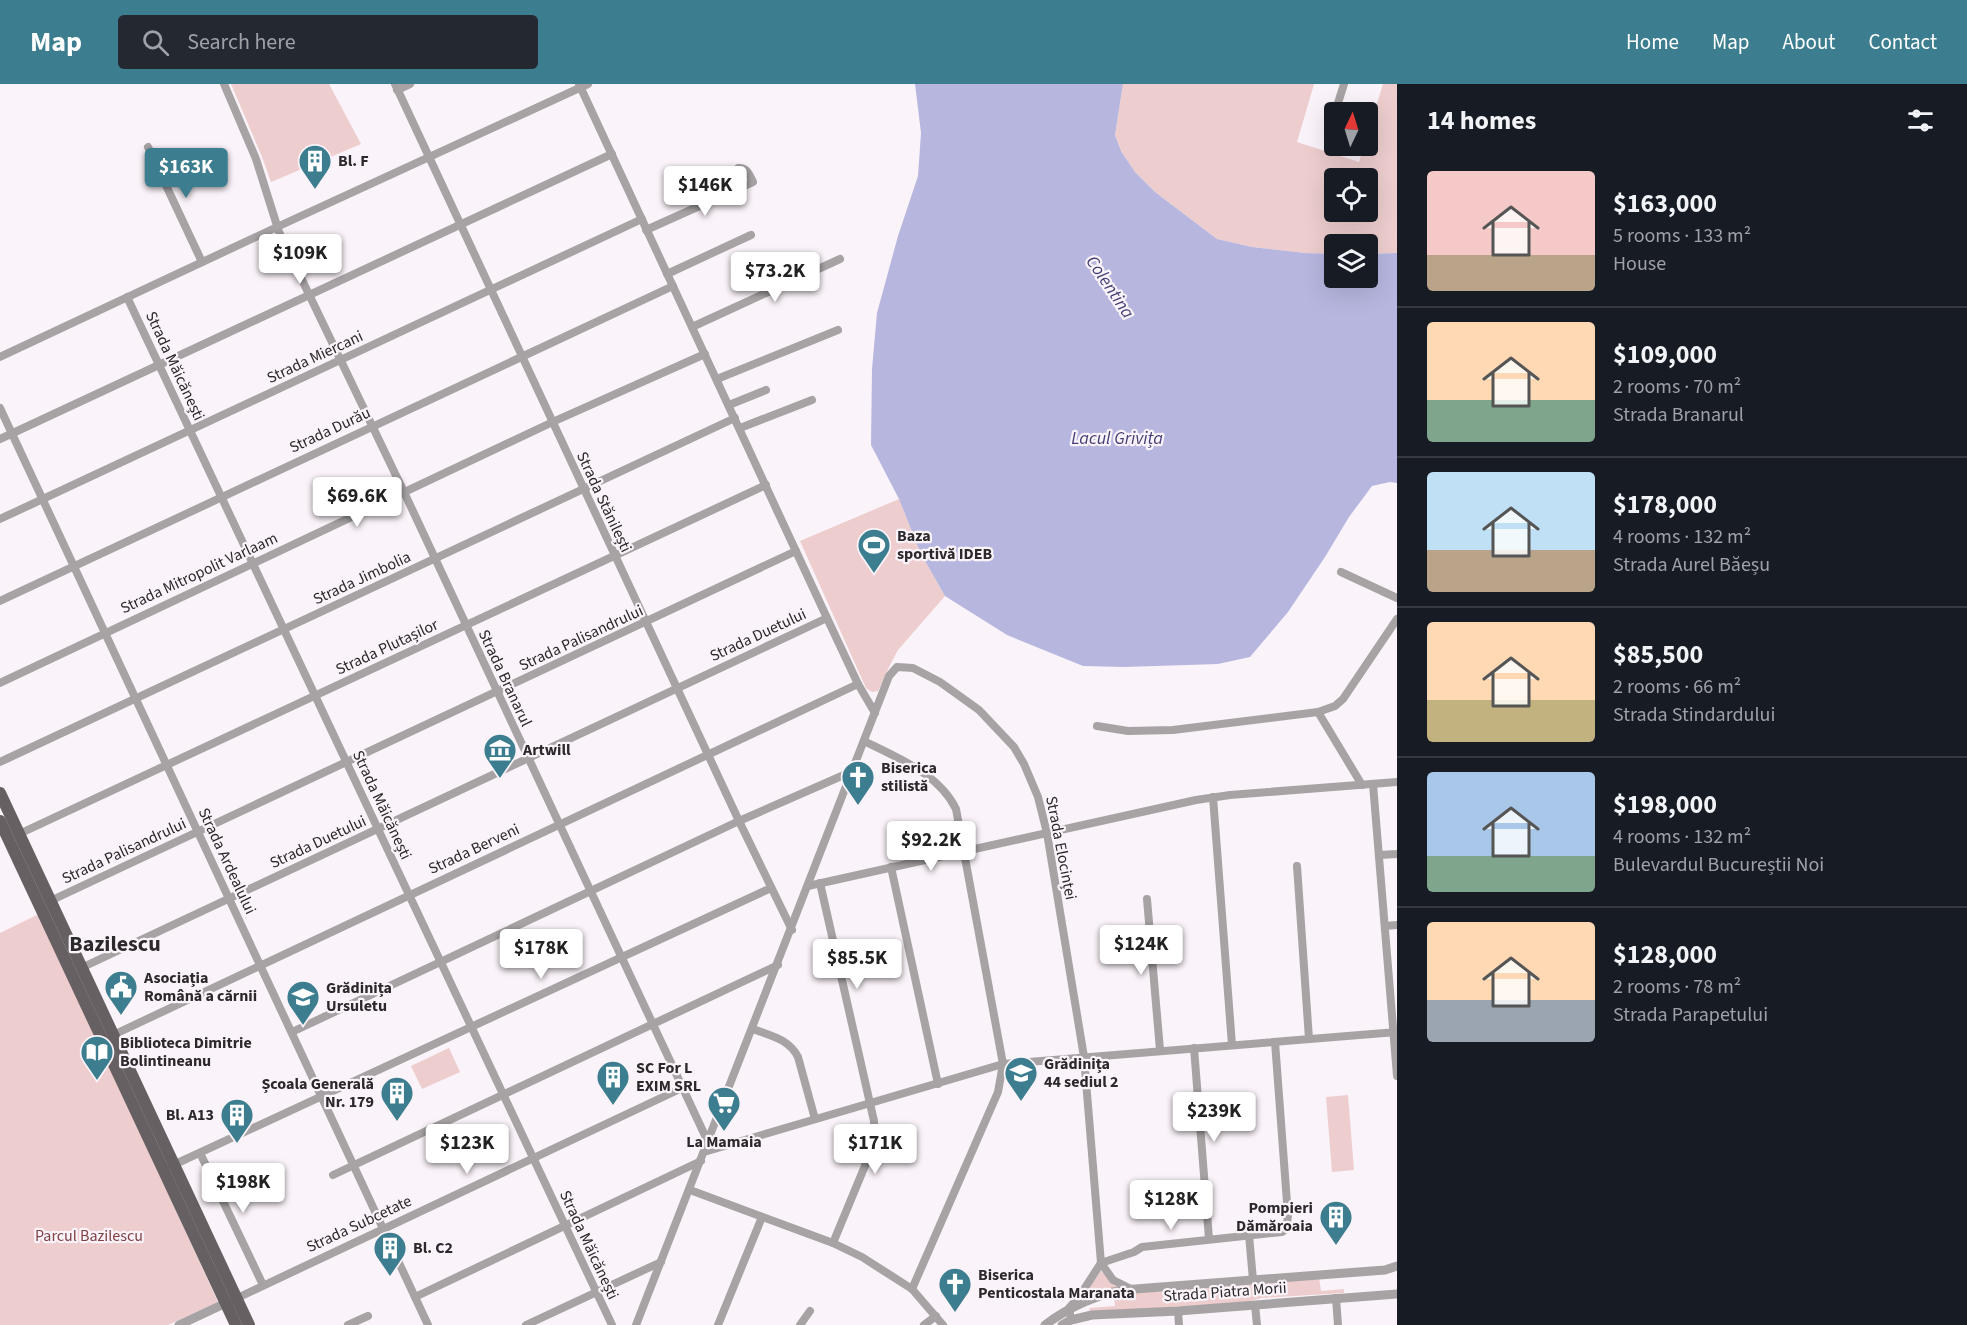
<!DOCTYPE html>
<meta charset="utf-8">
<style>
body{margin:0;font-family:"Source Sans 3",sans-serif;background:#242831;color:#f1f3f6;height:100vh;display:flex;flex-direction:column;font-size:22px;white-space:nowrap}
*{box-sizing:border-box;margin:0}
p{font-size:20px;color:#9ea1a6}
.icon{flex:none;width:33px;height:33px;fill:none;stroke:currentColor;stroke-width:2;stroke-linecap:round;stroke-linejoin:round}
.map{position:relative;flex:1;overflow:hidden}
.sheet{display:flex;flex-direction:column;background:#171b24;width:570px}
.sheet>*{flex:none}
.needle{width:39px;rotate:4deg}
.fabs{position:absolute;left:1324px;top:18px;display:grid;gap:12px}
.fabs a{display:grid;place-items:center;width:54px;height:54px;border-radius:6px;background:#171b24;box-shadow:0 6px 24px #0002;font-size:30px}
.price{position:absolute;translate:-50% -51px;padding:0 14px;border-radius:6px;background:#fff;color:#222;font-size:20px;line-height:39px;filter:drop-shadow(0 2px 3px #0008)}
.price::after{content:'';position:absolute;left:50%;top:36px;width:18px;height:14px;margin-left:-9px;background:inherit;clip-path:polygon(0 0,100% 0,50% 100%)}
.price.selected{background:#3c7e8f;color:#fff}
ul{padding:0;list-style:none}
li{display:flex;align-items:center;gap:18px;height:150px;padding:0 30px}
li+li{border-top:2px solid #363941}
li span{display:grid;place-items:center;flex:none;width:168px;height:120px;border-radius:6px;color:#555}
li>.icon{margin-inline-start:auto}
span .icon{width:72px;height:72px;fill:#fffc;stroke-width:1}
li b{font-size:26px}
h2{display:flex;justify-content:space-between;align-items:center;height:72px;padding:0 30px;font-size:26px}
header{display:flex;align-items:center;gap:36px;box-sizing:border-box;height:84px;padding:0 30px;background:#3c7e8f;color:#fff}
header strong{font-size:28px}
nav{display:flex;gap:33px;margin-inline-start:auto;font-size:21px}
.search{width:420px;height:54px;background:#242831;display:flex;align-items:center;gap:15px;box-sizing:border-box;padding:0 21px;border-radius:6px;color:#9ea1a6;font-size:22px}
main{display:flex;flex:1;min-height:0}
.map>svg:first-child{display:block}
.green{fill:#edcdcd;fill-rule:evenodd}
.water{fill:#b7b6df}
.lines{fill:none;stroke-linecap:round;stroke-linejoin:round}
.minor{stroke:#a7a3a4;stroke-width:8}
.tertiary{stroke:#a7a3a4;stroke-width:9}
.primary{stroke:#676062;stroke-width:12}
.labels{text-anchor:middle;dominant-baseline:central;stroke-width:4.5;stroke-linejoin:round;paint-order:stroke}
.poi-label{font-size:16px;font-weight:bold;fill:#2b292b;stroke:#faf3f9;text-anchor:start}
.street-label{font-size:16px;fill:#2b292b;stroke:#faf3f9}
.park-label{font-size:16px;fill:#814144;stroke:#faf3f9}
.water-label{font-size:18px;font-style:italic;fill:#443f74;stroke:#faf3f9}
.district-label{font-size:22px;font-weight:bold;fill:#2b292b;stroke:#faf3f9}
</style>
<header>
<strong>Map</strong>
<div class="search"><svg class="icon" aria-label="search" viewBox="0 0 24 24"><circle cx="10" cy="10" r="6"/><path d="M15 15l6 6"/></svg>Search here</div>
<nav><a>Home</a><a>Map</a><a>About</a><a>Contact</a></nav>
</header>
<main>
<div class="map">
<svg width="1397" height="1241" viewBox="0 0 1397 1241">
<rect width="100%" height="100%" fill="#faf3f9"/>
<g class="green">
<polygon points="231,0 329,0 361,60 271,98 262,73"/>
<path d="M 1123,0 L 1314,0 L 1297,58 L 1359,78 L 1364,62 L 1368,62 L 1368,49 L 1383,0 L 1397,0 L 1397,169 L 1368,170 L 1368,160 L 1335,160 L 1335,170 L 1305,169 L 1252,163 L 1217,155 L 1155,108 L 1135,88 L 1121,67 L 1115,51 ZM 1335,94 L 1368,94 L 1368,128 L 1335,128 Z"/>
<polygon points="899,415 920,468 945,512 898,566 889,583 878,607 872,608 866,604 800,457"/>
<polygon points="39,830 218,1218 168,1241 0,1241 0,849"/>
<polygon points="449,964 460,988 422,1005 411,982"/>
<polygon points="1348,1011 1354,1086 1332,1088 1326,1013"/>
<polygon points="1101,1187 1114,1201 1122,1205 1082,1215"/>
<polygon points="1319,1194 1321,1207 1344,1205 1344,1209 1262,1214 1242,1219 1089,1228 1090,1224 1115,1222 1114,1213 1127,1209"/>
</g>
<polygon class="water" points="915,0 1123,0 1115,51 1121,67 1135,88 1155,108 1217,155 1252,163 1305,169 1335,170 1335,194 1368,194 1368,170 1397,169 1397,399 1390,398 1372,402 1349,433 1325,473 1288,528 1250,573 1218,580 1124,583 1083,582 1007,551 945,512 920,468 899,415 871,361 872,285 877,229 898,152 918,92 921,49"/>
<g class="lines">
<g class="minor">
<polyline points="224,0 256,75 279,148 404,408 708,1058"/>
<polyline points="395,0 739,737 792,846"/>
<polyline points="579,0 827,534 858,600 875,629"/>
<polyline points="397,6 410,0"/>
<polyline points="1332,38 1344,0"/>
<polyline points="148,63 202,178"/>
<path d="M 646,146 C 682,130 717,114 753,98 C 749,90 747,83 738,84 L 733,90 L 739,104"/>
<polyline points="667,190 751,151"/>
<polyline points="127,213 612,1241"/>
<polyline points="692,243 840,175"/>
<polyline points="0,273 277,143 588,0"/>
<polyline points="717,295 838,246"/>
<polyline points="729,321 766,306"/>
<polyline points="0,324 428,1241"/>
<polyline points="740,344 812,316"/>
<polyline points="0,355 612,70"/>
<polyline points="0,435 642,135"/>
<polyline points="1341,488 1397,514"/>
<polyline points="0,517 673,202"/>
<polyline points="0,599 557,336 705,270"/>
<polyline points="1318,628 1335,622 1343,615 1397,535"/>
<polyline points="1097,642 1128,647 1173,646 1318,628 1362,701"/>
<path d="M 864,657 C 898,674 939,690 956,725 L 1003,980 L 998,1008 L 912,1205"/>
<polyline points="0,678 735,334"/>
<polyline points="1373,700 1397,992"/>
<polyline points="1213,713 1232,961"/>
<polyline points="19,750 766,401"/>
<polyline points="1379,771 1397,770"/>
<polyline points="1297,782 1309,955"/>
<polyline points="891,783 938,1000"/>
<polyline points="820,799 874,1037 874,1060 833,1159"/>
<polyline points="808,802 1196,716 1230,711 1397,698"/>
<polyline points="1147,815 1160,966"/>
<polyline points="50,817 796,467"/>
<polyline points="1385,842 1397,841"/>
<polyline points="81,884 827,534"/>
<path d="M 753,945 C 771,952 789,955 798,973 L 815,1035"/>
<polyline points="292,948 739,737 853,687"/>
<polyline points="111,952 858,600"/>
<polyline points="1194,964 1209,1155"/>
<polyline points="704,1068 1003,980 1397,948"/>
<polyline points="200,1069 263,1201"/>
<polyline points="171,1082 771,804"/>
<polyline points="333,1091 778,881"/>
<polyline points="690,1106 833,1159 862,1173 912,1205 943,1241"/>
<polyline points="1249,1151 1253,1196"/>
<polyline points="1101,1179 1134,1168 1142,1163 1282,1148 1286,1145 1288,1132 1275,958"/>
<polyline points="415,1213 701,1077"/>
<polyline points="1336,1214 1338,1241"/>
<polyline points="233,1216 682,1004"/>
<polyline points="1255,1221 1257,1241"/>
<polyline points="1178,1227 1179,1241"/>
<polyline points="1071,1236 1069,1224 1081,1210 1101,1179"/>
<polyline points="348,1241 368,1232"/>
<polyline points="526,1241 661,1178"/>
<polyline points="636,1241 889,592 897,583 913,584 940,598 979,626 1014,663 1024,680 1038,713 1047,749 1084,973 1101,1179 1113,1196 1129,1204"/>
<polyline points="718,1241 762,1133"/>
<polyline points="800,1241 810,1227"/>
<polyline points="924,1241 936,1232"/>
</g>
<g class="tertiary">
<polyline points="179,1241 226,1219"/>
<path d="M 1045,1241 C 1069,1223 1093,1212 1122,1206 L 1385,1186 L 1397,1182"/>
<polyline points="1062,1241 1071,1236 1092,1231 1178,1227 1397,1210"/>
</g>
<g class="primary">
<polyline points="0,709 249,1241"/>
<polyline points="0,737 236,1241"/>
</g>
</g>
<defs>
<symbol id="building-pin" viewBox="-11 -11 22 30"><path d="M0 17L-7.5 6A9.5 9.5 0 1 1 7.5 6Z" fill="#3c7e8f" stroke="#faf3f9"/><path d="M-4-6H4V6H1V3H-1V6H-4ZM-2.5-4.3h1.7v1.8h-1.7ZM.8-4.3h1.7v1.8H.8ZM-2.5-1h1.7V.8h-1.7ZM.8-1h1.7V.8H.8Z" fill="#fff"/></symbol>
<symbol id="stadium-pin" viewBox="-11 -11 22 30"><path d="M0 17L-7.5 6A9.5 9.5 0 1 1 7.5 6Z" fill="#3c7e8f" stroke="#faf3f9"/><path d="M0-5a6.5 5 0 1 0 0 10a6.5 5 0 1 0 0-10ZM-3.5-1.8h7v3.6h-7Z" fill="#fff"/></symbol>
<symbol id="museum-pin" viewBox="-11 -11 22 30"><path d="M0 17L-7.5 6A9.5 9.5 0 1 1 7.5 6Z" fill="#3c7e8f" stroke="#faf3f9"/><path d="M0-6L6-3V-2H-6V-3ZM-5-1h2V3h-2ZM-1-1h2V3h-2ZM3-1h2V3H3ZM-6 4H6V6H-6Z" fill="#fff"/></symbol>
<symbol id="church-pin" viewBox="-11 -11 22 30"><path d="M0 17L-7.5 6A9.5 9.5 0 1 1 7.5 6Z" fill="#3c7e8f" stroke="#faf3f9"/><path d="M-1.2-6h2.4v3.5h3.3v2.4h-3.3V6h-2.4V-.1h-3.3v-2.4h3.3Z" fill="#fff"/></symbol>
<symbol id="civic-pin" viewBox="-11 -11 22 30"><path d="M0 17L-7.5 6A9.5 9.5 0 1 1 7.5 6Z" fill="#3c7e8f" stroke="#faf3f9"/><path d="M-.6-6.5H3V-4.5H.6V-3L4-1V1h2V6H-6V1h2V-1L-.6-3ZM-1.2 2.5V6h2.4V2.5Z" fill="#fff"/></symbol>
<symbol id="school-pin" viewBox="-11 -11 22 30"><path d="M0 17L-7.5 6A9.5 9.5 0 1 1 7.5 6Z" fill="#3c7e8f" stroke="#faf3f9"/><path d="M0-5L7-2L0 1L-7-2ZM-4 1L0 2.5L4 1V4Q0 6-4 4Z" fill="#fff"/></symbol>
<symbol id="library-pin" viewBox="-11 -11 22 30"><path d="M0 17L-7.5 6A9.5 9.5 0 1 1 7.5 6Z" fill="#3c7e8f" stroke="#faf3f9"/><path d="M-6-4Q-3-5.5-.7-3.5V5Q-3 3-6 4ZM6-4Q3-5.5 .7-3.5V5Q3 3 6 4Z" fill="#fff"/></symbol>
<symbol id="supermarket-pin" viewBox="-11 -11 22 30"><path d="M0 17L-7.5 6A9.5 9.5 0 1 1 7.5 6Z" fill="#3c7e8f" stroke="#faf3f9"/><path d="M-6-5.5h2.5l.6 2H6L4.5 2H-2.5L-4.4-4H-6ZM-1.5 3.2a1.3 1.3 0 1 0 .1 0ZM3 3.2a1.3 1.3 0 1 0 .1 0Z" fill="#fff"/></symbol>
</defs>
<g fill-rule="evenodd">
<use href="#building-pin" x="296" y="58" width="38" height="52"/>
<use href="#stadium-pin" x="855" y="442" width="38" height="52"/>
<use href="#museum-pin" x="481" y="647" width="38" height="52"/>
<use href="#church-pin" x="839" y="674" width="38" height="52"/>
<use href="#civic-pin" x="102" y="884" width="38" height="52"/>
<use href="#school-pin" x="284" y="894" width="38" height="52"/>
<use href="#library-pin" x="78" y="949" width="38" height="52"/>
<use href="#school-pin" x="1002" y="970" width="38" height="52"/>
<use href="#building-pin" x="594" y="974" width="38" height="52"/>
<use href="#building-pin" x="378" y="990" width="38" height="52"/>
<use href="#supermarket-pin" x="705" y="1000" width="38" height="52"/>
<use href="#building-pin" x="218" y="1012" width="38" height="52"/>
<use href="#building-pin" x="1317" y="1114" width="38" height="52"/>
<use href="#building-pin" x="371" y="1145" width="38" height="52"/>
<use href="#church-pin" x="936" y="1181" width="38" height="52"/>
</g>
<g class="labels">
<g class="poi-label">
<text x="338" y="77">Bl. F</text>
<text x="897" y="452">Baza<tspan x="897" dy="18">sportivă IDEB</tspan></text>
<text x="523" y="666">Artwill</text>
<text x="881" y="684">Biserica<tspan x="881" dy="18">stilistă</tspan></text>
<text x="144" y="894">Asociația<tspan x="144" dy="18">Română a cărnii</tspan></text>
<text x="326" y="904">Grădinița<tspan x="326" dy="18">Ursuletu</tspan></text>
<text x="120" y="959">Biblioteca Dimitrie<tspan x="120" dy="18">Bolintineanu</tspan></text>
<text x="1044" y="980">Grădinița<tspan x="1044" dy="18">44 sediul 2</tspan></text>
<text x="636" y="984">SC For L<tspan x="636" dy="18">EXIM SRL</tspan></text>
<text x="374" y="1000" text-anchor="end">Școala Generală<tspan x="374" dy="18">Nr. 179</tspan></text>
<text x="214" y="1031" text-anchor="end">Bl. A13</text>
<text x="724" y="1058" text-anchor="middle">La Mamaia</text>
<text x="1313" y="1124" text-anchor="end">Pompieri<tspan x="1313" dy="18">Dămăroaia</tspan></text>
<text x="413" y="1164">Bl. C2</text>
<text x="978" y="1191">Biserica<tspan x="978" dy="18">Penticostala Maranata</tspan></text>
</g>
<g class="street-label">
<text transform="translate(315 273) rotate(-25)">Strada Miercani</text>
<text transform="translate(175 282) rotate(65)">Strada Măicănești</text>
<text transform="translate(330 346) rotate(-25)">Strada Durău</text>
<text transform="translate(604 418) rotate(65)">Strada Stănilești</text>
<text transform="translate(199 489) rotate(-25)">Strada Mitropolit Varlaam</text>
<text transform="translate(362 494) rotate(-25)">Strada Jimbolia</text>
<text transform="translate(758 551) rotate(-25)">Strada Duetului</text>
<text transform="translate(581 554) rotate(-25)">Strada Palisandrului</text>
<text transform="translate(387 563) rotate(-25)">Strada Plutașilor</text>
<text transform="translate(505 594) rotate(65)">Strada Branarul</text>
<text transform="translate(382 721) rotate(65)">Strada Măicănești</text>
<text transform="translate(318 758) rotate(-25)">Strada Duetului</text>
<text transform="translate(1061 764) rotate(79)">Strada Elocinței</text>
<text transform="translate(474 765) rotate(-25)">Strada Berveni</text>
<text transform="translate(124 767) rotate(-25)">Strada Palisandrului</text>
<text transform="translate(227 777) rotate(65)">Strada Ardealului</text>
<text transform="translate(359 1140) rotate(-25)">Strada Subcetate</text>
<text transform="translate(589 1161) rotate(65)">Strada Măicănești</text>
<text transform="translate(1225 1208) rotate(-4)">Strada Piatra Morii</text>
</g>
<g class="park-label">
<text x="89" y="1152">Parcul Bazilescu</text>
</g>
<g class="water-label">
<text transform="translate(1110 203) rotate(56)">Colentina</text>
<text x="1117" y="354">Lacul Grivița</text>
</g>
<g class="district-label">
<text x="115" y="860">Bazilescu</text>
</g>
</g>
</svg>
<div class="fabs">
<a><svg class="needle" viewBox="-14 -14 28 28"><path d="M0-13l5 13h-10z" fill="#e53935"/><path d="M0 13l5-13h-10z" fill="#9ea1a6"/></svg></a>
<a><svg class="icon" aria-label="locate" viewBox="0 0 24 24"><circle cx="12" cy="12" r="6"/><path d="M12 2v4M12 18v4M2 12h4M18 12h4"/></svg></a>
<a><svg class="icon" aria-label="layers" viewBox="0 0 24 24"><path d="M12 4l9 5-9 5-9-5zM3 14l9 5 9-5"/></svg></a>
</div>
<b class="price selected" style="left:186px;top:115px">$163K</b>
<b class="price" style="left:705px;top:133px">$146K</b>
<b class="price" style="left:300px;top:201px">$109K</b>
<b class="price" style="left:775px;top:219px">$73.2K</b>
<b class="price" style="left:357px;top:444px">$69.6K</b>
<b class="price" style="left:931px;top:788px">$92.2K</b>
<b class="price" style="left:1141px;top:892px">$124K</b>
<b class="price" style="left:541px;top:896px">$178K</b>
<b class="price" style="left:857px;top:906px">$85.5K</b>
<b class="price" style="left:1214px;top:1059px">$239K</b>
<b class="price" style="left:467px;top:1091px">$123K</b>
<b class="price" style="left:875px;top:1091px">$171K</b>
<b class="price" style="left:243px;top:1130px">$198K</b>
<b class="price" style="left:1171px;top:1147px">$128K</b>
</div>
<section class="sheet">
<h2>14 homes<svg class="icon" aria-label="filters" viewBox="0 0 24 24"><path d="M4 7h16M4 17h16"/><circle cx="9" cy="7" r="2"/><circle cx="15" cy="17" r="2"/></svg></h2>
<ul>
<li><span style="background:linear-gradient(#f6c9c9 70%,#b9a48a 0)"><svg class="icon" aria-label="home" viewBox="0 0 24 24"><path d="M3 11l9-7 9 7M6 9v11h12V9"/></svg></span><div><b>$163,000</b><p>5 rooms · 133 m²</p><p>House</p></div></li>
<li><span style="background:linear-gradient(#ffd9b3 65%,#7fa58c 0)"><svg class="icon" aria-label="home" viewBox="0 0 24 24"><path d="M3 11l9-7 9 7M6 9v11h12V9"/></svg></span><div><b>$109,000</b><p>2 rooms · 70 m²</p><p>Strada Branarul</p></div></li>
<li><span style="background:linear-gradient(#bfe0f5 65%,#b9a48a 0)"><svg class="icon" aria-label="home" viewBox="0 0 24 24"><path d="M3 11l9-7 9 7M6 9v11h12V9"/></svg></span><div><b>$178,000</b><p>4 rooms · 132 m²</p><p>Strada Aurel Băeșu</p></div></li>
<li><span style="background:linear-gradient(#ffd9b3 65%,#c2b280 0)"><svg class="icon" aria-label="home" viewBox="0 0 24 24"><path d="M3 11l9-7 9 7M6 9v11h12V9"/></svg></span><div><b>$85,500</b><p>2 rooms · 66 m²</p><p>Strada Stindardului</p></div></li>
<li><span style="background:linear-gradient(#a9c7e8 70%,#7fa58c 0)"><svg class="icon" aria-label="home" viewBox="0 0 24 24"><path d="M3 11l9-7 9 7M6 9v11h12V9"/></svg></span><div><b>$198,000</b><p>4 rooms · 132 m²</p><p>Bulevardul Bucureștii Noi</p></div></li>
<li><span style="background:linear-gradient(#ffd9b3 65%,#9aa5b1 0)"><svg class="icon" aria-label="home" viewBox="0 0 24 24"><path d="M3 11l9-7 9 7M6 9v11h12V9"/></svg></span><div><b>$128,000</b><p>2 rooms · 78 m²</p><p>Strada Parapetului</p></div></li>
</ul>
</section>
</main>
